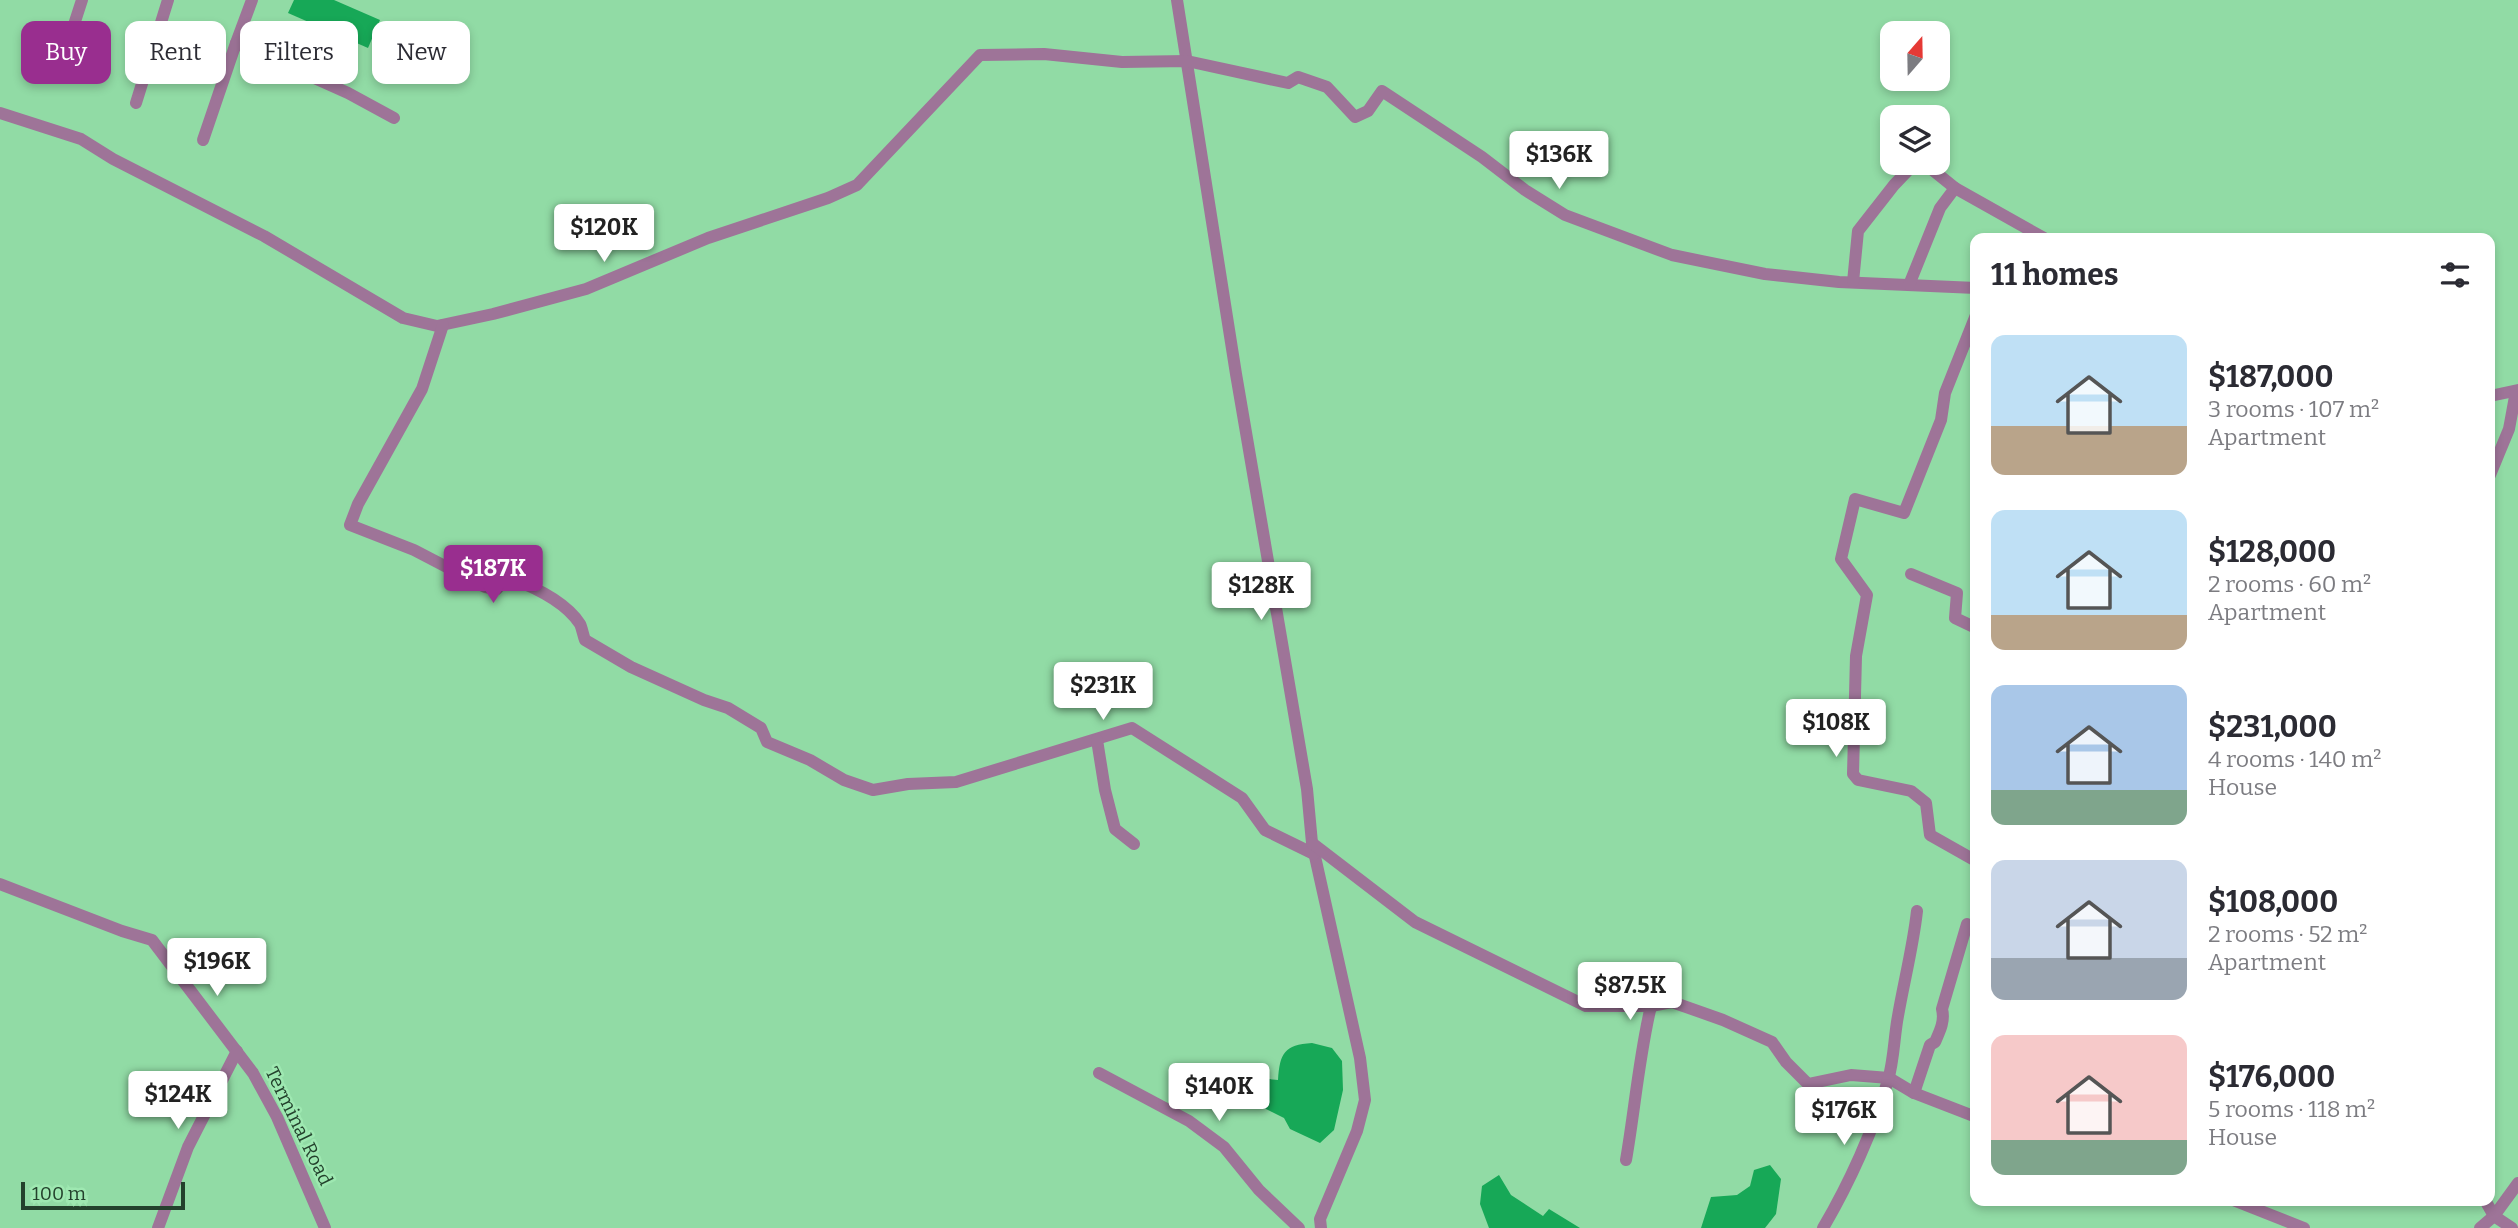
<!DOCTYPE html>
<meta charset="utf-8">
<style>
body{margin:0;font-family:Bitter,serif;background:#f2f2f3;color:#2b2b33;height:100vh;display:flex;flex-direction:column;font-size:26px;white-space:nowrap}
*{box-sizing:border-box;margin:0}
p{font-size:23px;color:#7c7c81}
.icon{flex:none;width:38px;height:38px;fill:none;stroke:currentColor;stroke-width:2;stroke-linecap:round;stroke-linejoin:round}
.map{position:relative;flex:1;overflow:hidden}
.panel{position:absolute;left:1970px;top:233px;width:525px;height:973px;display:flex;flex-direction:column;background:#fff;border-radius:14px;box-shadow:0 4px 10px #0003}
.panel>*{flex:none}
.top-card{position:absolute;left:21px;top:21px;width:665px;height:63px;display:flex;gap:14px}
.needle{width:46px;rotate:20deg}
.tools{position:absolute;left:1880px;top:21px;display:grid;gap:14px}
.tools a{display:grid;place-items:center;width:70px;height:70px;border-radius:14px;background:#fff;box-shadow:0 4px 10px #0003;font-size:35px}
.scale{position:absolute;left:21px;bottom:18px;width:164px;box-sizing:border-box;padding-left:7px;border:4px solid #23412c;border-top:0;font-size:19px;line-height:24px;white-space:nowrap;color:#23412c;-webkit-text-stroke:5px #9ee8b1;paint-order:stroke}
.price{position:absolute;translate:-50% -60px;padding:0 16px;border-radius:7px;background:#fff;color:#222;font-size:23px;line-height:46px;filter:drop-shadow(0 2px 4px #0008)}
.price::after{content:'';position:absolute;left:50%;top:42px;width:21px;height:16px;margin-left:-10px;background:inherit;clip-path:polygon(0 0,100% 0,50% 100%)}
.price.on{background:#992e8f;color:#fff}
ul{padding:0;list-style:none}
li{display:flex;align-items:center;gap:21px;height:175px;padding:0 21px}
li span{display:grid;place-items:center;flex:none;width:196px;height:140px;border-radius:14px;color:#555}
li>.icon{margin-inline-start:auto}
span .icon{width:84px;height:84px;fill:#fffc;stroke-width:1}
li b{font-size:30px}
h2{display:flex;justify-content:space-between;align-items:center;height:84px;padding:0 21px;font-size:30px}
.chip{padding:0 24px;border-radius:14px;background:#fff;box-shadow:0 4px 10px #0003;font-size:24px;line-height:63px}
.chip.on{background:#992e8f;color:#fff}
.map>svg:first-child{display:block}
.water{fill:#17a857}
.lines{fill:none;stroke-linecap:round;stroke-linejoin:round}
.street{stroke:#9e7498;stroke-width:12}
.labels{text-anchor:middle;dominant-baseline:central;stroke-width:5;stroke-linejoin:round;paint-order:stroke}
.street-label{font-size:19px;fill:#23412c;stroke:#9ee8b1}
</style>
<div class="map">
<svg width="2518" height="1228" viewBox="0 0 2518 1228">
<rect width="100%" height="100%" fill="#91dba5"/>
<g class="water">
<polygon points="294,0 334,0 380,20 368,48 288,13"/>
<path d="M 1312,1043 L 1332,1048 L 1342,1061 L 1343,1090 L 1334,1130 L 1320,1143 L 1290,1129 L 1284,1118 L 1256,1104 L 1259,1078 L 1278,1080 C 1280,1053 1284,1045 1312,1043 Z"/>
<polygon points="1770,1165 1781,1179 1776,1214 1765,1228 1701,1228 1711,1197 1737,1195 1750,1186 1754,1170"/>
<polygon points="1499,1175 1511,1195 1543,1216 1549,1209 1580,1228 1489,1228 1480,1204 1482,1186"/>
</g>
<g class="lines">
<g class="street">
<polyline points="252,0 236,43 348,93 394,118"/>
<polyline points="1177,0 1236,374 1307,789 1312,843 1360,1058 1365,1100 1357,1131 1320,1219 1321,1228"/>
<polyline points="69,40 82,0"/>
<polyline points="136,103 168,0"/>
<polyline points="0,113 81,139 113,159 264,236 403,318 437,326 493,314 586,289 708,238 828,198 857,185 980,55 1044,54 1122,62 1187,61 1288,83 1298,77 1327,87 1355,117 1368,111 1382,91 1482,157 1525,190 1565,215 1672,255 1765,274 1839,282 1976,288"/>
<polyline points="203,140 236,43"/>
<polyline points="1955,188 2044,238"/>
<polyline points="1853,282 1858,231 1894,185 1915,163"/>
<polyline points="1909,285 1940,208 1955,188 1924,163"/>
<polyline points="1976,315 1945,393 1941,420 1904,513 1855,499 1841,559 1867,595 1856,656 1853,774 1858,780 1911,791 1926,803 1930,835 1976,861"/>
<path d="M 443,325 L 422,389 L 358,504 L 350,525 L 414,550 L 485,587 L 497,589 L 507,577 C 532,586 565,601 580,624 C 582,628 583,635 585,640 L 631,667 L 704,700 L 728,708 L 761,728 L 767,742 L 810,760 L 844,780 L 873,790 L 908,784 L 956,782 L 1132,728 L 1242,798 L 1265,830 L 1314,854"/>
<polyline points="2490,396 2518,390"/>
<polyline points="2490,475 2509,429 2516,391"/>
<polyline points="1911,574 1957,593 1955,618 1976,628"/>
<polyline points="1097,740 1105,790 1115,829 1134,844"/>
<polyline points="1312,843 1415,922 1586,1006 1651,1006 1672,1002 1723,1020 1772,1042 1786,1062 1808,1084 1851,1075 1889,1078 1914,1093 1976,1117"/>
<polyline points="0,884 122,931 152,940 253,1073 277,1117 325,1228"/>
<polyline points="1099,1073 1189,1121 1224,1147 1259,1190 1299,1228"/>
<path d="M 1914,1093 L 1930,1045 L 1935,1042 C 1940,1031 1945,1021 1942,1009 L 1967,924"/>
<path d="M 1626,1160 C 1635,1108 1639,1056 1651,1006"/>
<polyline points="2233,1200 2304,1228"/>
<polyline points="2485,1200 2494,1216 2518,1183"/>
<polyline points="158,1228 188,1147 237,1051"/>
<path d="M 1823,1228 C 1849,1184 1874,1129 1888,1080 C 1894,1060 1894,1037 1898,1016 C 1904,981 1913,947 1917,911"/>
<polyline points="2480,1228 2494,1216 2512,1228"/>
</g>
</g>
<g class="labels">
<g class="street-label">
<text transform="translate(299 1126) rotate(64)">Terminal Road</text>
</g>
</g>
</svg>
<div class="tools">
<a><svg class="needle" viewBox="-14 -14 28 28"><path d="M0-13l5 13h-10z" fill="#e53935"/><path d="M0 13l5-13h-10z" fill="#7c7c81"/></svg></a>
<a><svg class="icon" aria-label="layers" viewBox="0 0 24 24"><path d="M12 4l9 5-9 5-9-5zM3 14l9 5 9-5"/></svg></a>
</div>
<div class="scale">100 m</div>
<b class="price" style="left:1559px;top:191px">$136K</b>
<b class="price" style="left:604px;top:264px">$120K</b>
<b class="price on" style="left:493px;top:605px">$187K</b>
<b class="price" style="left:1261px;top:622px">$128K</b>
<b class="price" style="left:1103px;top:722px">$231K</b>
<b class="price" style="left:1836px;top:759px">$108K</b>
<b class="price" style="left:217px;top:998px">$196K</b>
<b class="price" style="left:1630px;top:1022px">$87.5K</b>
<b class="price" style="left:1219px;top:1123px">$140K</b>
<b class="price" style="left:178px;top:1131px">$124K</b>
<b class="price" style="left:1844px;top:1147px">$176K</b>
<div class="top-card">
<a class="chip on">Buy</a>
<a class="chip">Rent</a>
<a class="chip">Filters</a>
<a class="chip">New</a>
</div>
<section class="panel">
<h2>11 homes<svg class="icon" aria-label="filters" viewBox="0 0 24 24"><path d="M4 7h16M4 17h16"/><circle cx="9" cy="7" r="2"/><circle cx="15" cy="17" r="2"/></svg></h2>
<ul>
<li><span style="background:linear-gradient(#bfe0f5 65%,#b9a48a 0)"><svg class="icon" aria-label="home" viewBox="0 0 24 24"><path d="M3 11l9-7 9 7M6 9v11h12V9"/></svg></span><div><b>$187,000</b><p>3 rooms · 107 m²</p><p>Apartment</p></div></li>
<li><span style="background:linear-gradient(#bfe0f5 75%,#b9a48a 0)"><svg class="icon" aria-label="home" viewBox="0 0 24 24"><path d="M3 11l9-7 9 7M6 9v11h12V9"/></svg></span><div><b>$128,000</b><p>2 rooms · 60 m²</p><p>Apartment</p></div></li>
<li><span style="background:linear-gradient(#a9c7e8 75%,#7fa58c 0)"><svg class="icon" aria-label="home" viewBox="0 0 24 24"><path d="M3 11l9-7 9 7M6 9v11h12V9"/></svg></span><div><b>$231,000</b><p>4 rooms · 140 m²</p><p>House</p></div></li>
<li><span style="background:linear-gradient(#c9d6e8 70%,#9aa5b1 0)"><svg class="icon" aria-label="home" viewBox="0 0 24 24"><path d="M3 11l9-7 9 7M6 9v11h12V9"/></svg></span><div><b>$108,000</b><p>2 rooms · 52 m²</p><p>Apartment</p></div></li>
<li><span style="background:linear-gradient(#f6c9c9 75%,#7fa58c 0)"><svg class="icon" aria-label="home" viewBox="0 0 24 24"><path d="M3 11l9-7 9 7M6 9v11h12V9"/></svg></span><div><b>$176,000</b><p>5 rooms · 118 m²</p><p>House</p></div></li>
</ul>
</section>
</div>
